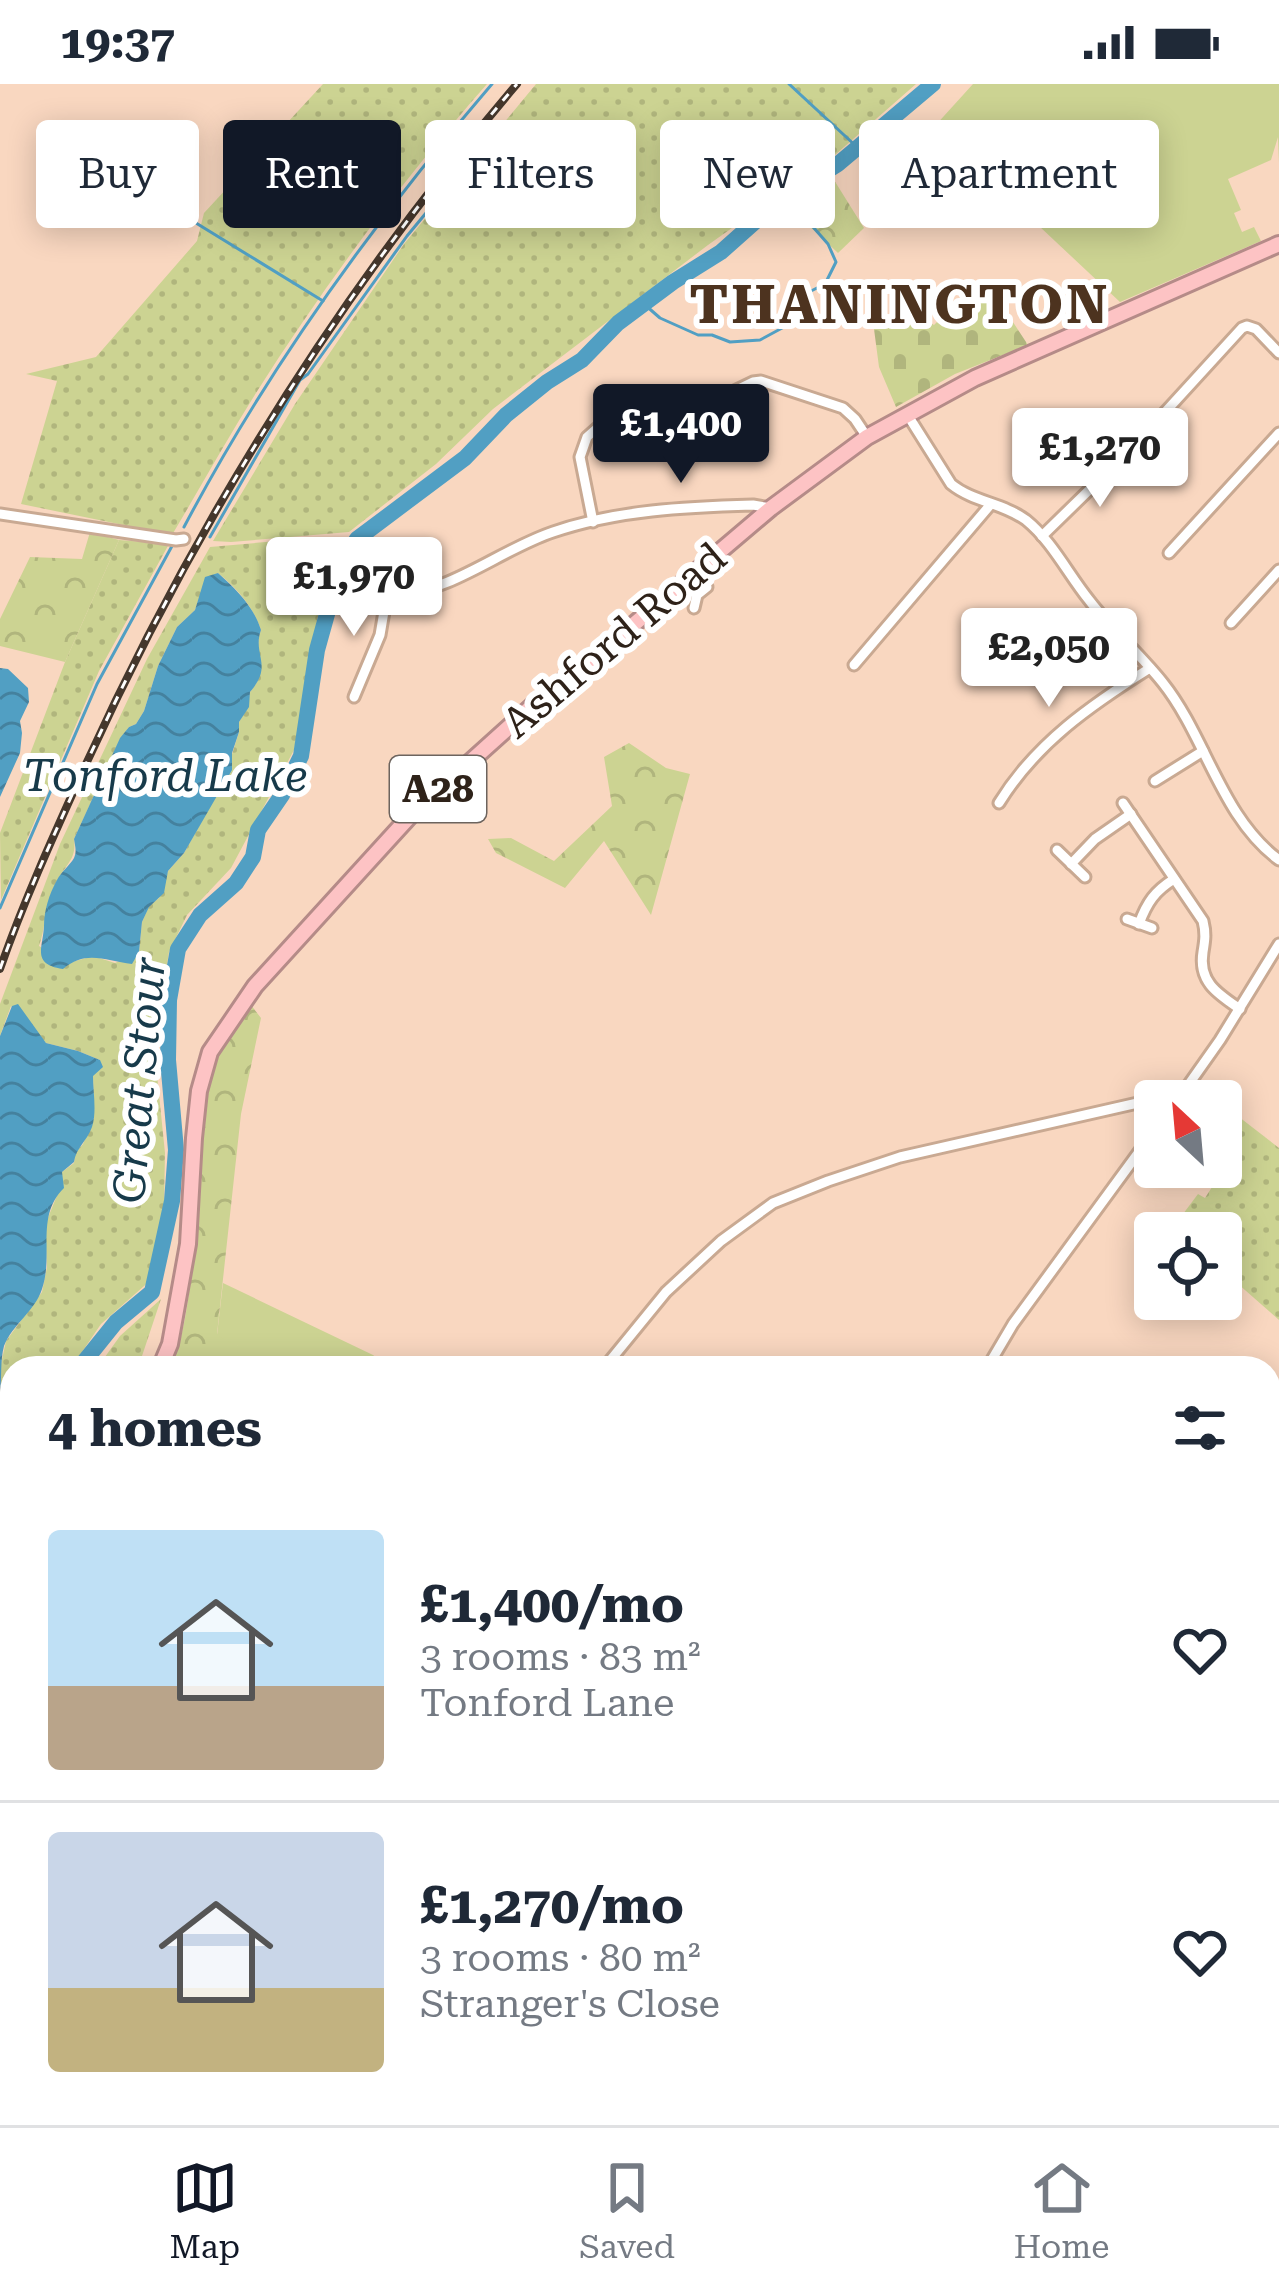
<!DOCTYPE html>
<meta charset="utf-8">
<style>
body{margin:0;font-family:"Roboto Serif",serif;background:#f2f2f3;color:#1f2937;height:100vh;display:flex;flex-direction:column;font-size:45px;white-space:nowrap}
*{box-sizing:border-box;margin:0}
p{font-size:39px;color:#747a83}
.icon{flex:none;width:66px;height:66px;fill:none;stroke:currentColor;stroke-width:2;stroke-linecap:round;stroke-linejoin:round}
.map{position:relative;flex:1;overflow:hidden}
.details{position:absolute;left:0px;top:1272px;width:1281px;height:771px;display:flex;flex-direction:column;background:#fff;border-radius:36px 36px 0 0;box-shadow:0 6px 30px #0003}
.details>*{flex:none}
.banner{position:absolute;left:36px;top:36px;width:1209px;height:108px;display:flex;gap:24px}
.needle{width:78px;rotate:334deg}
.fabs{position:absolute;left:1134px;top:996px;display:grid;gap:24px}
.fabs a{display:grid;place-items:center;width:108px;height:108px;border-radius:12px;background:#fff;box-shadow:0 6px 30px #0003;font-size:60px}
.price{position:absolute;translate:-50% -102px;padding:0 27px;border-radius:12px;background:#fff;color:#222;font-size:39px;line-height:78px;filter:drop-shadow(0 3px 6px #0008)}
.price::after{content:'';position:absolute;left:50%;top:72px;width:36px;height:27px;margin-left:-18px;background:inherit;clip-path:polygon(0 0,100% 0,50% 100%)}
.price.active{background:#111827;color:#fff}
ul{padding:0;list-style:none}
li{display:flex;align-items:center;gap:36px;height:300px;padding:0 48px}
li+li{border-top:3px solid #e0e1e3}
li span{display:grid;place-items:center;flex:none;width:336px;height:240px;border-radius:12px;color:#555}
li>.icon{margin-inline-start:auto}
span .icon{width:144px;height:144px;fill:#fffc;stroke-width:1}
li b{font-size:51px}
h2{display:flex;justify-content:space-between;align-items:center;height:144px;padding:0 48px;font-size:51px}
.chip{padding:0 42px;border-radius:12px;background:#fff;box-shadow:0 6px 30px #0003;font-size:42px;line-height:108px}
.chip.active{background:#111827;color:#fff}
.status{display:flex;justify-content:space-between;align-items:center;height:84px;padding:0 60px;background:#fff;direction:ltr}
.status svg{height:33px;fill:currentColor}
.tab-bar{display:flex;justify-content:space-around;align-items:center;height:168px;border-top:3px solid #e0e1e3;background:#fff;font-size:33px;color:#747a83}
.tab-bar a{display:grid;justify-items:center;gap:6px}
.tab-bar .active{color:#111827}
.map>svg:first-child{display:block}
.grass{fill:url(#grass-dots);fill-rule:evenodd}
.forest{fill:url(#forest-crowns)}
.cemetery{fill:url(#cemetery-stones)}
.green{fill:#ccd392}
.water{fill:url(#water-waves)}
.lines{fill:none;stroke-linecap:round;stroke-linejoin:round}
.stream{stroke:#519fc3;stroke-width:3}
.river{stroke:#519fc3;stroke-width:16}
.minor-casing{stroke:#c9a992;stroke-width:15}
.highway-casing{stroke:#b58b88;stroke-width:20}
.minor{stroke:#fff;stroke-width:9}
.highway{stroke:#fdc3c4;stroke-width:14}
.rail-casing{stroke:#45372c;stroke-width:8}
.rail{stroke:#fff;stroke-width:3;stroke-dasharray:9;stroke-linecap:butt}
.labels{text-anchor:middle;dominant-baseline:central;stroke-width:12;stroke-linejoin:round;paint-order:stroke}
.shield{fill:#fff;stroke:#6d645e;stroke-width:3}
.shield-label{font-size:39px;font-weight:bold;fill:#2e2219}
.street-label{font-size:42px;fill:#2e2219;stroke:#fff}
.water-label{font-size:45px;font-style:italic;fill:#173a4a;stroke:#fff}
.district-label{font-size:54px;font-weight:bold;letter-spacing:3px;fill:#4d331f;stroke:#fff}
</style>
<div class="status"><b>19:37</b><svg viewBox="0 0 49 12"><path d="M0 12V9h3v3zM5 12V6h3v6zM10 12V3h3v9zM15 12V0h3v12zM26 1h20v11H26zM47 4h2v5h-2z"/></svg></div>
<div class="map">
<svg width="1279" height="2041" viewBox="0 0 1279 2041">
<defs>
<pattern id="grass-dots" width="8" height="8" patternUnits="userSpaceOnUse" patternTransform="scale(3)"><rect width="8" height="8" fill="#ccd392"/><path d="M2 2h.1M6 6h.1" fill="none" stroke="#b0b57d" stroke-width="1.8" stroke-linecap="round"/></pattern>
<pattern id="forest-crowns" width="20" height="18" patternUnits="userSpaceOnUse" patternTransform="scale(3)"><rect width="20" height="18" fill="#ccd392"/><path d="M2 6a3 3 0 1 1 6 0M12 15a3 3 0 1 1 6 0" fill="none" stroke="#b0b57d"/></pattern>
<pattern id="cemetery-stones" width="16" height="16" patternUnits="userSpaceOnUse" patternTransform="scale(3)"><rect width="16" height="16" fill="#ccd392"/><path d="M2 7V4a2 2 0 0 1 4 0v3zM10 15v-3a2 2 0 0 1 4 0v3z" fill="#b0b57d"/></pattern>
<pattern id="water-waves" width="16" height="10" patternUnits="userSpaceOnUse" patternTransform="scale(3)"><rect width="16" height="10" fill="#519fc3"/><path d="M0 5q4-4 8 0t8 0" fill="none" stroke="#44819e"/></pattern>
</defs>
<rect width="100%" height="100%" fill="#f9d7c0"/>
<g class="grass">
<path d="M 323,0 L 487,0 C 402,97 325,200 256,309 C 227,355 200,404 172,451 L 21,420 L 57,297 L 26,290 L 96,273 L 197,157 L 204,129 Z"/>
<polygon points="536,0 916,0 836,70 708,161 493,325 436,380 349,448 231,458 213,457 295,320 404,160"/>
<polygon points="119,456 169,460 99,587 1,816 0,749 65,578"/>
<path d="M 277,457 L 319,458 L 329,462 L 323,468 L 336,472 L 317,536 L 315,560 L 294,666 L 231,784 L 187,831 L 169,868 L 154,961 L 165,1069 L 164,1121 L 152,1195 L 101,1240 L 71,1284 L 12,1284 L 12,1441 L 0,1479 L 1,1280 L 6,1257 L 42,1208 L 47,1183 L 45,1141 L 58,1109 L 62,1088 L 74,1079 L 75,1069 L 83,1060 L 94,1034 L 93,991 L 100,976 L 78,967 L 46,959 L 11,922 L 0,952 L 0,920 L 60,760 L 147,575 L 210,463 ZM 218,489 C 237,504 254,524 261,546 C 251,572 272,582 250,608 L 248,623 L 239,638 L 239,648 L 223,699 L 184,769 L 168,787 L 159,814 L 149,822 L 142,838 L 139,868 L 115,879 L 93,872 L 68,879 L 39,862 C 47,840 44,819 57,797 C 66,780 77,775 74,755 L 120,655 L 129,643 L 136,640 L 144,627 L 158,582 L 177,543 L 195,526 L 200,511 Z"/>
<polygon points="1221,1019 1279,1064 1279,1236 1221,1185 1221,1149 1176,1149 1171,1146 1198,1110 1205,1114 1235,1067 1221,1055"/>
<polygon points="161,1215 138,1284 97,1284 120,1252"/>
</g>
<g class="forest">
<polygon points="834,96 864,144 838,169 791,125"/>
<polygon points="90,448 119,456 65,578 0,562 0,535 30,473 82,475"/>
<polygon points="629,659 666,684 690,690 651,831 604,757 565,804 496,769 488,755 511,754 554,777 612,722 604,673"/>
<path d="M 251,921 L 261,934 L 241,1030 L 217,1250 L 239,1262 L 236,1284 L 171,1284 C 208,1189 182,1077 212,983 C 220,960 237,941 251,921 Z"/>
<polygon points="525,2031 1098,2031 1095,2041 520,2041"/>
</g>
<polygon class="cemetery" points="979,196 1005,226 1028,261 955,290 896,323 879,283 874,245 912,226 934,241"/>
<g class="green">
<polygon points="973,0 1279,0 1279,79 1278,53 1271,76 1228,95 1241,126 1234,129 1242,148 1254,143 1261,157 1120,218 1039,142 968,116 914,65"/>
<polygon points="223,1199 373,1271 390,1284 235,1284 238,1262 217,1251"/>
<polygon points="12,1635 12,2031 73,2031 69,2041 0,2041 0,1637"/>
<polygon points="93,2031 267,2031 271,2041 131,2041"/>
</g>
<g class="water">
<path d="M 218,489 C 236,505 254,523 261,546 C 252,571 274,581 250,608 L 249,623 L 239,638 L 239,648 L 232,669 L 232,686 L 184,769 L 168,787 L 164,809 L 149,823 L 142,838 L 139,868 L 132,880 C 106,877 86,865 63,885 C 31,880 43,864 44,842 C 44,827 49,810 57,796 C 61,788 70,781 74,774 C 77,767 75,762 74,755 L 120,654 L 129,643 L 136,640 L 144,627 L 158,582 L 177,543 L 195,526 L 205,493 Z"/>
<polygon points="0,584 8,585 28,604 29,618 20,637 22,649 20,669 0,713"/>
<path d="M 18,920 L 46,959 L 78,967 L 100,976 L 103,983 L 93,992 C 93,1007 97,1028 92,1043 C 87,1057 76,1064 74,1078 L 62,1088 L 64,1104 C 35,1132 54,1171 42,1205 C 35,1227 12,1241 4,1262 C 0,1277 2,1294 0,1310 L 0,952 L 12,922 Z"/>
</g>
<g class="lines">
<g class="stream">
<polyline points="789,0 858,64"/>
<polyline points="152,112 323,217"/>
<polyline points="644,220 660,234 698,251 712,251 730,258 760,256 784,243 796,220 807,209 825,200 836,178 828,160 786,112"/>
<path d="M 184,443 C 268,284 375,136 492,0"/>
<polyline points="210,453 300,296 308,290 407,152 478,66"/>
<polyline points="0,824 97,600 172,462"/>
</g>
<g class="river">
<polyline points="79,1284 116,1238 152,1208 172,1117 176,1066 168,976 169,916 178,865 200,831 236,799 253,773 258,746 282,711 301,672 317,566 339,487 357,455 465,374 506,331 547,298 582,276 618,239 673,198 721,168 776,119 838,80 933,0"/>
<polyline points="0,1506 12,1480"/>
</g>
<defs>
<g id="minor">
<path d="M 907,330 L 951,400 C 973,418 1003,419 1026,436 C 1052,457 1068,490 1089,516 C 1111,545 1140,570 1163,599 C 1206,653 1221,733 1279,776"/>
<polyline points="1157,337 1242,244 1247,242 1256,245 1279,269"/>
<polyline points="0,430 176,456 184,455"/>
<polyline points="593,438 580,373 587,353 604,338 722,313 753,298 761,297 843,324 855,335 867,353"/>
<polyline points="1042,452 1127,369"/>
<polyline points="1169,469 1279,349"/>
<path d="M 363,486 C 372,498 383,512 399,511 C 454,506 502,465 553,448 C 617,426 686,423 753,421 L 771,424"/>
<polyline points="694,524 697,511 707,503"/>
<polyline points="1231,539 1279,486"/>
<polyline points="1077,576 1112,544"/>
<polyline points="854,581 991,420"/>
<polyline points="354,613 380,551 387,510"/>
<polyline points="1155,697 1203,667"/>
<path d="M 999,719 C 1036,659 1091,621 1150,584"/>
<path d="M 1123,719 L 1203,837 C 1206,849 1205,856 1203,868 C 1198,898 1218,910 1240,925"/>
<polyline points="1057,766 1085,793"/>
<polyline points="1071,780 1095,755 1131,730"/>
<polyline points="1127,835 1152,844"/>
<path d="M 1139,840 C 1147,818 1155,807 1174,795"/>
<polyline points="1177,1017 1220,956 1279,860"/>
<polyline points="604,1284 666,1208 721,1157 773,1119 828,1097 900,1073 1142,1018"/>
<polyline points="987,1284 1013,1240 1155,1046"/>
<polyline points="278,2031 283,2041"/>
<polyline points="516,2041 521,2031"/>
</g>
<g id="highway">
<polyline points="160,1284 170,1260 188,1160 194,1054 199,1007 210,968 255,902 410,732 540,615 606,564 771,424 867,353 975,294 1279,160"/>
<polyline points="12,1587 10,1599 12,1609"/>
<polyline points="0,1625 12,1624"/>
</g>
</defs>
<use href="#minor" class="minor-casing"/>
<use href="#highway" class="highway-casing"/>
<use href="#minor" class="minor"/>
<use href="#highway" class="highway"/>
<defs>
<path id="rail" d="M 0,885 C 23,819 52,755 81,691 C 193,443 339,208 517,0"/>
</defs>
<use href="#rail" class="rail-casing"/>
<use href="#rail" class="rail"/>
</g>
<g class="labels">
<rect class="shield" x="390" y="672" width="96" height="66" rx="9"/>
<g class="shield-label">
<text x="438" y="705">A28</text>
</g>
<g class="street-label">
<text transform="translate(614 556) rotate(-40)">Ashford Road</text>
</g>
<g class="water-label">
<text x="165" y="691">Tonford Lake</text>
<text transform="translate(139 996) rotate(-85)">Great Stour</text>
</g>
<g class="district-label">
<text x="900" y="220">THANINGTON</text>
</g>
</g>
</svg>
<div class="fabs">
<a><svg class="needle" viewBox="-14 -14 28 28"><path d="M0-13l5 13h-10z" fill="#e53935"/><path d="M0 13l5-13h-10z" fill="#747a83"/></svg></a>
<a><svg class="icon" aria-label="locate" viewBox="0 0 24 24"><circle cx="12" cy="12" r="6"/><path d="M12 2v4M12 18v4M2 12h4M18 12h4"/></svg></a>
</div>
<b class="price active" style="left:681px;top:402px">£1,400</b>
<b class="price" style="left:1100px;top:426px">£1,270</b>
<b class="price" style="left:354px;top:555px">£1,970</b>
<b class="price" style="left:1049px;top:626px">£2,050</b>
<div class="banner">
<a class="chip">Buy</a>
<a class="chip active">Rent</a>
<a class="chip">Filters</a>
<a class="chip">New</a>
<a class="chip">Apartment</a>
</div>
<section class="details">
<h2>4 homes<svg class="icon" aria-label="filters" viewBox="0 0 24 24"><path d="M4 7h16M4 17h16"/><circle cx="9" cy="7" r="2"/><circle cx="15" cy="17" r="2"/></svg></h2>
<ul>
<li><span style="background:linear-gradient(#bfe0f5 65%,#b9a48a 0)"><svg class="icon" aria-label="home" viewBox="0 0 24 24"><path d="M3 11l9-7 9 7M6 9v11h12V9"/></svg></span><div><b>£1,400/mo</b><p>3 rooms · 83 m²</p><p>Tonford Lane</p></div><svg class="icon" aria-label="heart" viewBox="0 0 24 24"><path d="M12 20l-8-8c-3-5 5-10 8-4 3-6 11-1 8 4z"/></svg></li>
<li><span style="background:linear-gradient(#c9d6e8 65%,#c2b280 0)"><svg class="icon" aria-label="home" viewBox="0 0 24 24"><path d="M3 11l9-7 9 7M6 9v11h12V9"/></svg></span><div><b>£1,270/mo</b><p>3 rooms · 80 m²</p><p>Stranger's Close</p></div><svg class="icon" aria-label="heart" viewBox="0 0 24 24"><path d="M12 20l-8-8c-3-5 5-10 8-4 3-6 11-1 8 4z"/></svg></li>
</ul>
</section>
</div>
<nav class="tab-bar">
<a class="active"><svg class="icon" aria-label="map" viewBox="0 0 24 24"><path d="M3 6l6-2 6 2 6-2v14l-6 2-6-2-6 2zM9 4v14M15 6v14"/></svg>Map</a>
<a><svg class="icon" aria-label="saved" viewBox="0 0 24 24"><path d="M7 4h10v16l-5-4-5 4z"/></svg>Saved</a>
<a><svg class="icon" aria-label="home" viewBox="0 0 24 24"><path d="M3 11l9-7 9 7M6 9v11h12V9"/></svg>Home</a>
</nav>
